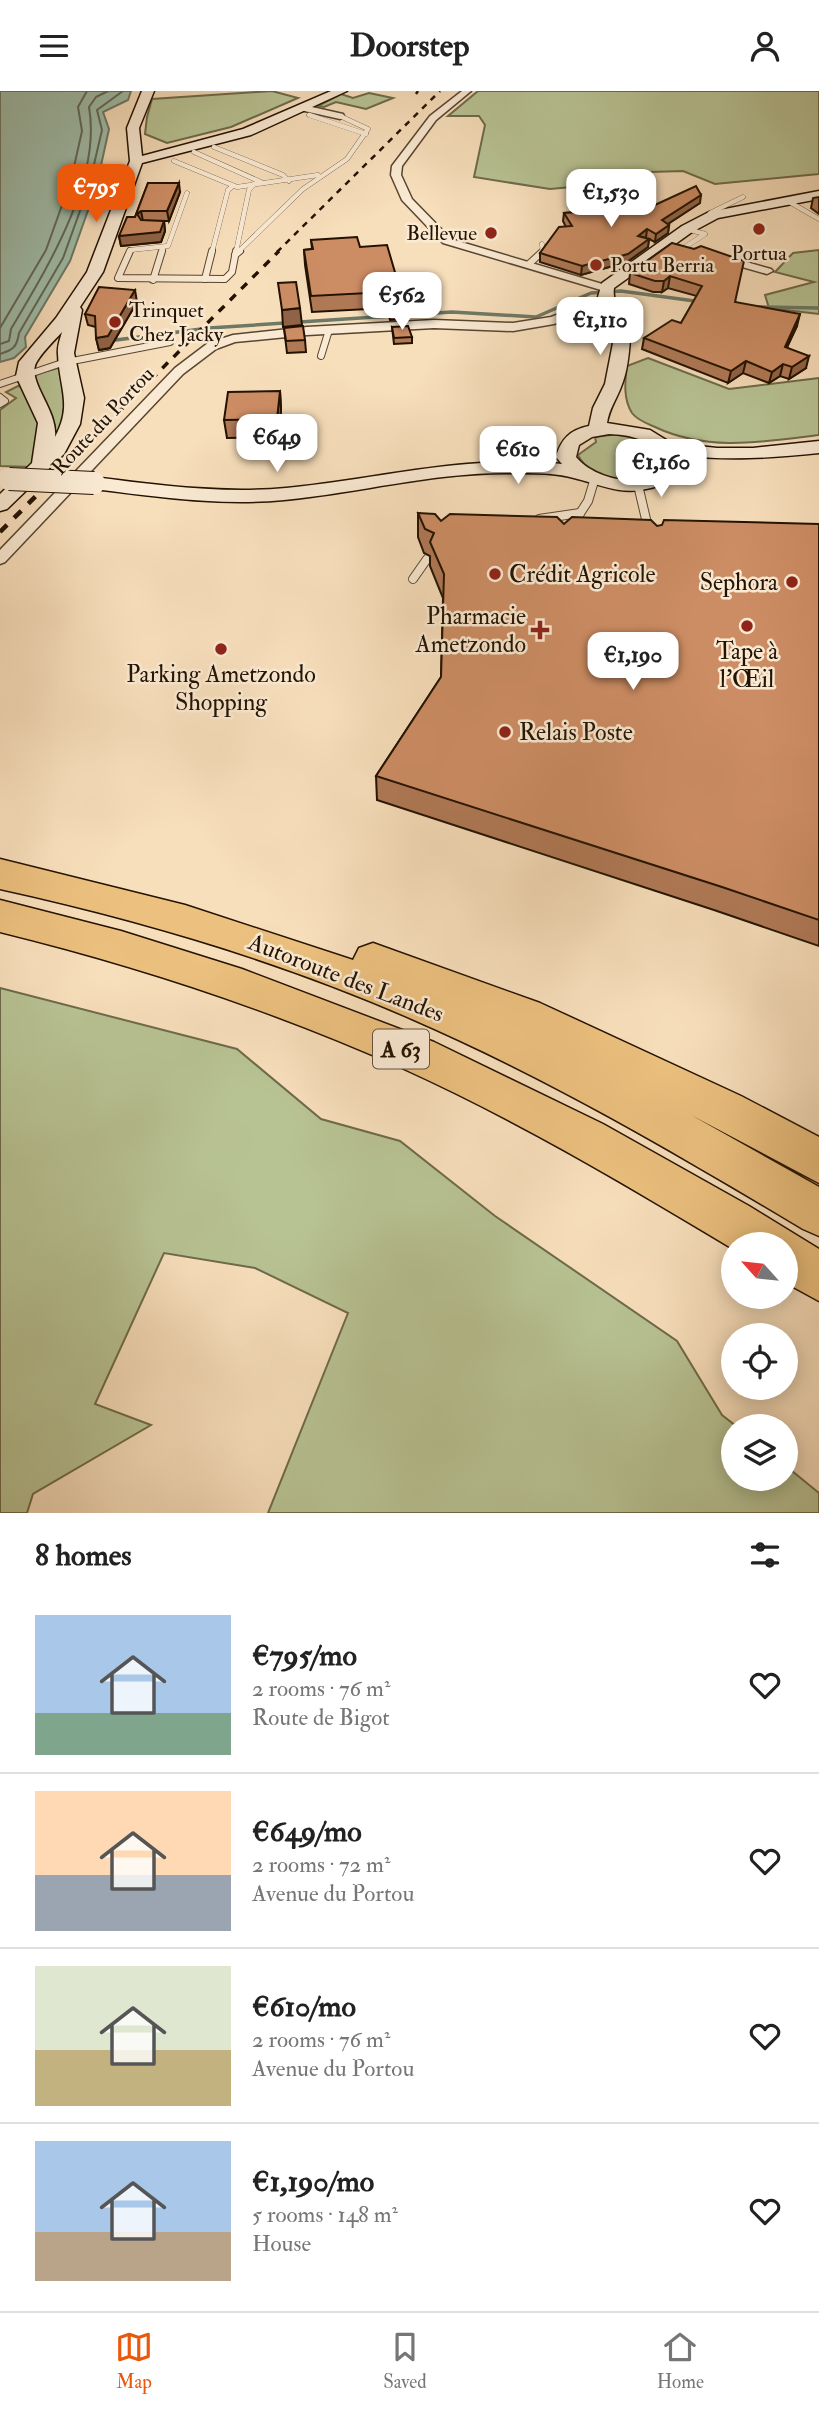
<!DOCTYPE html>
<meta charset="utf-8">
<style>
body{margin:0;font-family:"IM FELL Double Pica",serif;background:#f6f6f6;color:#222;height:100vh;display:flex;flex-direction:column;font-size:26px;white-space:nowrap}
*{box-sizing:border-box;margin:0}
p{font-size:23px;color:#767676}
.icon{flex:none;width:38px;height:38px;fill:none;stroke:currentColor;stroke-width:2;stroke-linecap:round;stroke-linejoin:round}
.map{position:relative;height:1422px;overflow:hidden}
.drawer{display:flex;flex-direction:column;background:#fff;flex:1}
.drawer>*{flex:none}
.needle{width:46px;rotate:297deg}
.controls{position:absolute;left:721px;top:1141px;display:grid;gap:14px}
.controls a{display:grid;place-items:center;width:77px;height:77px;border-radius:50%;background:#fff;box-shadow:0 4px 18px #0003;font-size:35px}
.price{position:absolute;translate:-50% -60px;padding:0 16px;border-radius:14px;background:#fff;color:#222;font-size:23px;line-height:46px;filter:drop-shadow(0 2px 4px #0008)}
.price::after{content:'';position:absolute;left:50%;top:42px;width:21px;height:16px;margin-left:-10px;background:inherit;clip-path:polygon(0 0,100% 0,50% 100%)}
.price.selected{background:#ea580c;color:#fff}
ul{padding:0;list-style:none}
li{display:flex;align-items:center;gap:21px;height:175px;padding:0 35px}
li+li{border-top:2px solid #e0e0e0}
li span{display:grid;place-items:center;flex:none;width:196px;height:140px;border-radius:0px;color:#555}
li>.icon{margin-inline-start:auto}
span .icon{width:84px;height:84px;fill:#fffc;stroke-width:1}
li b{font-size:30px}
h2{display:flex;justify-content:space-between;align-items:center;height:84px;padding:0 35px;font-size:30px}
header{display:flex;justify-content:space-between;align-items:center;height:91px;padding:0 35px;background:#fff;font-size:32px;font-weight:700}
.menu{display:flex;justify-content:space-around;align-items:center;height:98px;border-top:2px solid #e0e0e0;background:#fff;font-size:19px;color:#767676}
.menu a{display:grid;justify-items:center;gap:4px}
.menu .selected{color:#ea580c}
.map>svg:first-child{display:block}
.green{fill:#b8c394;stroke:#6e6a4a;stroke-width:2}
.water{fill:#9fbdaa;stroke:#6d7966;stroke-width:2}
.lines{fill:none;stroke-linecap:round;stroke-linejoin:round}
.shore{stroke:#616856;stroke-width:2}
.stream-far1{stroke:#6d7966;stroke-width:2.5}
.stream{stroke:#6d7966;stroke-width:3.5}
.lane-far2-casing{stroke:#584530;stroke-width:5}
.lane-far1-casing{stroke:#584530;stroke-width:8}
.lane-casing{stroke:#584530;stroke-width:10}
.street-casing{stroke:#584530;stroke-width:3}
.secondary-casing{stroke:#231201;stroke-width:3}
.highway-casing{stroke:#231201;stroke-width:3}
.lane-far2{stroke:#faead3;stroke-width:4.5}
.lane-far1{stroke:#faead3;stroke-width:6}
.lane{stroke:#faead3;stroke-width:8}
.street{fill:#faead3;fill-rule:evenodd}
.secondary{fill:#faead3;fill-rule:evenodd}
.highway{fill:#ecc07e;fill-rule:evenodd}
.rail-far2{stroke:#231201;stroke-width:2.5;stroke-dasharray:6 6;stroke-linecap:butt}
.rail-far1{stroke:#231201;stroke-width:3.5;stroke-dasharray:8 8;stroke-linecap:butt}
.rail{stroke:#231201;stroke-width:4.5;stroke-dasharray:10 10;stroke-linecap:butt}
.secondary-bridge-casing{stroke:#231201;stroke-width:24;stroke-linecap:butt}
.secondary-bridge{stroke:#faead3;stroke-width:22}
.wall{fill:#b07956;stroke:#231201;stroke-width:2}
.shaded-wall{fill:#906346;stroke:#231201;stroke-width:2}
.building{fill:#cd8d64;stroke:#231201;stroke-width:2}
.poi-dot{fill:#8f2418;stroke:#faead3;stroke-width:2.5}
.labels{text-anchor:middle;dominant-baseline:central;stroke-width:5;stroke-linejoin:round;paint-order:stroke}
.far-poi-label{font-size:21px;fill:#231201;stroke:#faead3;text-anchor:start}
.far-street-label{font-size:21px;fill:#231201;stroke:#faead3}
.shield{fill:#faead3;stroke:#645340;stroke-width:2}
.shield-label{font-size:23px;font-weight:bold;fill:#231201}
.poi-label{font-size:24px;fill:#231201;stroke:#faead3;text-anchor:start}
.street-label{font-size:24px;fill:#231201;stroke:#faead3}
</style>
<header><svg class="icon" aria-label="menu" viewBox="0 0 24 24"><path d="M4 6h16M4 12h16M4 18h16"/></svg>Doorstep<svg class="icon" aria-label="person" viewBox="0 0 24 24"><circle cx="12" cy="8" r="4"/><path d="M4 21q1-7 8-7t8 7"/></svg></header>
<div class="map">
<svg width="819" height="1422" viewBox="0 0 819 1422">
<rect width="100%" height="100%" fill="#f8dfbc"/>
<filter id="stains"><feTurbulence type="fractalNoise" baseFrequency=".00286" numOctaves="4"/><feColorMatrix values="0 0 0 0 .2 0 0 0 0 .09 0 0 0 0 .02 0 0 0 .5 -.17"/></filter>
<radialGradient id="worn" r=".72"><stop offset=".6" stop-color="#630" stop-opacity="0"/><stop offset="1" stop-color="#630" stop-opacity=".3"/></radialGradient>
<g class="green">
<polygon points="272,0 298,7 231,36 167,52 145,43 147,26 152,8"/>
<polygon points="478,0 819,0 819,83 715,93 683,80 650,81 605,93 550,98 474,86 485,34 479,25 448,25"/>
<polygon points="369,2 393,7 366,18 336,11 324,16 318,15 341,3 353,7"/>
<polygon points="819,159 819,223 769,217 765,204 814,191 775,181 793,162"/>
<path d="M 648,267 L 729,298 L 819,287 L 819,344 C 763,351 708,361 655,336 C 648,333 637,329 632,322 C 623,308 625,290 627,275 Z"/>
<polygon points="62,276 67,292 61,344 51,345 31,284"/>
<polygon points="18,295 24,296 40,334 31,376 0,375 0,319 16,307 6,301"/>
<path d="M 618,343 C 634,345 650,349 659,364 L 657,375 C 638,396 591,391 578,364 L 596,351 L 595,346 Z"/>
<polygon points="0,897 237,958 321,1028 400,1050 495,1125 677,1250 722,1324 736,1335 733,1335 733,1388 786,1388 786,1375 819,1402 819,1422 268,1422 348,1222 255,1177 164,1162 95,1313 151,1334 33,1403 27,1422 0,1422"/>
</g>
<polygon class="water" points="0,0 131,0 128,9 103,21 109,38 96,97 70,170 25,246 26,256 14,267 0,271"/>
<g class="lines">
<g class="shore">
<polyline points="0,237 46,159 71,89 82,40 78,16 87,0"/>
<path d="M 0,253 L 9,250 L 11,238 C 47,177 102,89 89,16 L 96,6 L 108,0"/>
<path d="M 0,263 C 13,259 17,256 19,242 L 63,167 L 89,95 L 102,39 L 97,19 L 123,0"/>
</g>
<polyline class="stream-far1" points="94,80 113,76"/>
<g class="stream">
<polyline points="758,216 819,217"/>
<polyline points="116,249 209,237 452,221 536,226 591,202 621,200 702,211"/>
</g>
<defs>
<g id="lane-far2">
<polyline points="309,24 366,43"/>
<polyline points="214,56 283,84 289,90"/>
<polyline points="194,61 263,92"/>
<polyline points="174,70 237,96 318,84"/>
<polyline points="786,109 819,128"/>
<polyline points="710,122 743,106"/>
<polyline points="542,153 543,161"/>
<polyline points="685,156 705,143 687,138"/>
<polyline points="129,161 130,159 168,155 187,102"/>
<polyline points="162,161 163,157"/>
<polyline points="212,161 228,99 233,95"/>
<polyline points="236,161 249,99 254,93"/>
<polyline points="238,161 303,98 347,68 368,38 340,25"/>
</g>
<g id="lane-far1">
<polyline points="130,160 118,187 225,188 232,181 236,160"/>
<polyline points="235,164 240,160"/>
<polyline points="529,173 543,160"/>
<polyline points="205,188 212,160"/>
<polyline points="153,189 162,160"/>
<polyline points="321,265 329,239"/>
<polyline points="0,293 62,272 170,251"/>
<polyline points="0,306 5,310 0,313"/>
</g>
<g id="lane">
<polyline points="638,394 649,441"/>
<polyline points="577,427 588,410 594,390"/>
<polyline points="539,428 580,422"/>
<polyline points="413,488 427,468"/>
</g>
<g id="street">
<polygon points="462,0 471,0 436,29 402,75 401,84 412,108 451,148 609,195 609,199 601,199 443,152 402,109 391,84 392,75 430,25"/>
<polygon points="303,14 343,23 344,25 340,28 300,19"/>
<polygon points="718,163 771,178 773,180 767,183 714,168 713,166"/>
<polygon points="611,214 617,218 615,220 583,222 554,233 513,240 434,237 307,244 235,251 216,258 183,283 5,471 0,473 0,459 175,277 208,252 233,244 307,236 434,229 513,232 551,226 581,215"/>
</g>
<g id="secondary">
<path d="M 142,0 L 154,0 L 139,37 L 142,65 L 243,38 L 331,0 L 347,0 L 251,44 L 142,72 L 103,181 L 80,216 L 82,219 L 74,262 L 84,307 L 80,333 L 64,363 L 7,418 L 0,420 L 0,403 L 32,372 L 38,332 L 16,285 L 19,271 L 56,227 L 87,181 L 130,70 L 127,37 ZM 62,241 C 60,248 57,256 58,263 C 59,297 73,313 55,346 C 58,319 27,291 36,272 C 42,261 54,250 62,241 Z"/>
<path d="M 819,100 L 819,108 L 718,127 L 692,141 L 614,197 C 611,216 630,229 630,248 C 629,264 627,282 621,296 C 616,309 609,318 607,332 L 650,339 L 671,352 L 717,357 L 753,357 L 819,350 L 819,362 C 771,367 727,370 679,364 C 678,384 666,395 646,398 C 619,404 599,393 574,387 C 553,381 528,382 506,382 C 431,382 358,402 284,409 C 221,415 157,406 94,398 L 84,392 L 94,386 C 157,394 222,403 286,397 C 378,388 469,363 562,373 L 556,366 C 561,348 570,339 589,335 L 593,317 L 605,293 L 613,252 L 611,233 L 598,206 L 602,192 L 682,135 L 709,121 ZM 609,343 C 629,344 647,347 660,363 C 656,405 594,389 576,366 L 579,354 L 592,346 Z"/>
</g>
<g id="highway">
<path d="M 0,768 L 185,814 L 353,869 L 359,857 L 373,852 L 540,912 L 741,1005 L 819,1046 L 819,1092 L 691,1024 L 819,1096 L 819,1145 L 803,1138 C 676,1062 548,987 412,928 C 280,870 141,829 0,798 Z"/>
<path d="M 0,809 L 121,840 L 242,878 L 434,951 L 603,1033 L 749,1115 L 819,1158 L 819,1210 L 786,1192 L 786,1153 L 733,1153 L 733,1158 C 625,1093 517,1029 402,977 C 272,919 138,875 0,841 Z"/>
</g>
</defs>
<use href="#lane-far2" class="lane-far2-casing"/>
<use href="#lane-far1" class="lane-far1-casing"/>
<use href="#lane" class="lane-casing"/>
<use href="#street" class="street-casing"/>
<use href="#secondary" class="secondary-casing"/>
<use href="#highway" class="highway-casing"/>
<use href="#lane-far2" class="lane-far2"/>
<use href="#lane-far1" class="lane-far1"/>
<use href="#lane" class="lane"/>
<use href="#street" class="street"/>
<use href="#secondary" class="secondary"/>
<use href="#highway" class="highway"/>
<g class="rail-far2">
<polyline points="416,3 418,0"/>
<polyline points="277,161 440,0"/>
</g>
<polyline class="rail-far1" points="72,368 279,160"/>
<polyline class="rail" points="0,441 74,367"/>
<defs>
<polyline id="secondary-bridge" points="9,388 94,392"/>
</defs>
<use href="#secondary-bridge" class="secondary-bridge-casing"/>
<use href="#secondary-bridge" class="secondary-bridge"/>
</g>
<g class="wall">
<polygon points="148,92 180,101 169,130 164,130 165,140 161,151 121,155 119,145 135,126"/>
<polygon points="819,106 819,123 811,117 813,107"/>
<polygon points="590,109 644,119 700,112 668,133 669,134 668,142 655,151 649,148 648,156 627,171 581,184 540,171 540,162 566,136 563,130 564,122 595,120 589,117"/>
<polygon points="311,149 360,156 404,212 405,228 390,229 387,217 312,221 305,174 304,159 312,158"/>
<polygon points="672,152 735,211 797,235 787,256 806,277 789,288 780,285 769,292 743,282 728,292 642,258 644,247 681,232 697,205 668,197 662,201 653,201 629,193 630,182"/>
<polygon points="137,211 110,257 99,259 96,247 96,236 88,234 85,223"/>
<polygon points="392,236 412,246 412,252 394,253"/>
<polygon points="284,237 305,249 306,261 287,262"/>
<polygon points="280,300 281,318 279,346 227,347 224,329"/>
<polygon points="418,422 441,430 657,435 819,433 819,855 714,819 377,709 376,685 441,586 443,507 430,475 430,465 424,462 418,446"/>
</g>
<g class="shaded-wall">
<polygon points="179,92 180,101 169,130 167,120"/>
<polygon points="701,104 700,112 660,138 662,129"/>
<polygon points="141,120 143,130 139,133 137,123"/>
<polygon points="164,130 165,140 161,151 121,155 119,145"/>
<polygon points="669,134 668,142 655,151 656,143"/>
<polygon points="647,138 646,147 638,145"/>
<polygon points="649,148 648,156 627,171 581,184 582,175"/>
<polygon points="670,185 668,197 662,201 664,190"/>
<polygon points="135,199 137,211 110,257 99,259 96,247"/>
<polygon points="300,217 302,234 283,236 282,219"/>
<polygon points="800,223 797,235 782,267 785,256"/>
<polygon points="809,265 806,277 789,288 792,276"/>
<polygon points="746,270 743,282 728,292 731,280"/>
<polygon points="783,273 780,285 769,292 772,281"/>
<polygon points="280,300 281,318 279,346 277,328"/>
</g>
<g class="building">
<polygon points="148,92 179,92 167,120 141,120 137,123 141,129 164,130 160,141 119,145 127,126 135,126"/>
<polygon points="696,95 701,104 662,129 669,134 656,143 647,138 638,145 649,148 628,163 582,175 540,162 559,136 572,135 564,122 610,119 590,109 615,102 644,119"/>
<polygon points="357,146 360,156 387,154 404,212 389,213 387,201 311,205 304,159 313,158 311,149"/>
<polygon points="672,152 694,158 701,155 744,170 735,211 800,223 785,256 809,265 792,276 783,273 772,281 746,270 731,280 644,247 672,229 681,232 702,195 670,185 664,190 655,190 630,182"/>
<polygon points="296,191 300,217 282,219 278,192"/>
<polygon points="99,196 135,199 108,245 96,247 95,225 85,223"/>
<polygon points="303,235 305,249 286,250 284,237"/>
<polygon points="408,235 412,246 394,247 392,236"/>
<polygon points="280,300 277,328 224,329 228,301"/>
<polygon points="418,422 435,423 441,430 450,423 557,426 564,433 572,426 651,429 657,435 662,434 664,429 819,433 819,829 722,796 376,685 441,586 444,483 430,451 434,442 425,438"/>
</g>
<g class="poi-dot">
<circle cx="759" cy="138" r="7"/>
<circle cx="491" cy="142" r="7"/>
<circle cx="596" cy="174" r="7"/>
<circle cx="115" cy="231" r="7"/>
<circle cx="495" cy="483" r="7"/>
<circle cx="792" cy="491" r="7"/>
<circle cx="747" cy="535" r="7"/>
<path d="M536.5 528.5h7v7h7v7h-7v7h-7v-7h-7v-7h7z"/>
<circle cx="221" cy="558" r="7"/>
<circle cx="505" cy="641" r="7"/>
</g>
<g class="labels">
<g class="far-poi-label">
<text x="477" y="142" text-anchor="end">Bellevue</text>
<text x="759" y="162" text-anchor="middle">Portua</text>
<text x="610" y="174">Portu Berria</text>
<text x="129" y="219">Trinquet<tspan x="129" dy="24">Chez Jacky</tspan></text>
</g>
<g class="far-street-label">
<text transform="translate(103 330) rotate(-47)">Route du Portou</text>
</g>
<rect class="shield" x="373" y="938.5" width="56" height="39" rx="5"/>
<g class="shield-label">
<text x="401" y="958">A 63</text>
</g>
<g class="poi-label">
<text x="509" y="483">Crédit Agricole</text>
<text x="778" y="491" text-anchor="end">Sephora</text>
<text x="526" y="525" text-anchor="end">Pharmacie<tspan x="526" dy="28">Ametzondo</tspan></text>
<text x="747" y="560" text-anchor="middle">Tape à<tspan x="747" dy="28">l'Œil</tspan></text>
<text x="221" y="583" text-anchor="middle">Parking Ametzondo<tspan x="221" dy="28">Shopping</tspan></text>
<text x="519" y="641">Relais Poste</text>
</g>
<g class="street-label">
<text transform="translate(346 887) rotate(21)">Autoroute des Landes</text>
</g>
</g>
<rect width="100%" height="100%" filter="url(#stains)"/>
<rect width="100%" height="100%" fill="url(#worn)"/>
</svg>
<div class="controls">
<a><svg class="needle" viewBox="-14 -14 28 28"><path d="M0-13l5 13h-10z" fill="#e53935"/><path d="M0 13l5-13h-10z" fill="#767676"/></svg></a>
<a><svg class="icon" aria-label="locate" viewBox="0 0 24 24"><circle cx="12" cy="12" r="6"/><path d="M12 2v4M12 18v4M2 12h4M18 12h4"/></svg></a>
<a><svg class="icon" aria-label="layers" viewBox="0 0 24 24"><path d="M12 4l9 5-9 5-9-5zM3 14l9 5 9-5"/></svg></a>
</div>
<b class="price selected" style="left:96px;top:133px">€795</b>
<b class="price" style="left:611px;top:138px">€1,530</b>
<b class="price" style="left:402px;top:241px">€562</b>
<b class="price" style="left:600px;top:266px">€1,110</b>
<b class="price" style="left:277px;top:383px">€649</b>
<b class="price" style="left:518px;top:395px">€610</b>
<b class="price" style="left:661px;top:408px">€1,160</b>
<b class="price" style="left:633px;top:601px">€1,190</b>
</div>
<section class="drawer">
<h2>8 homes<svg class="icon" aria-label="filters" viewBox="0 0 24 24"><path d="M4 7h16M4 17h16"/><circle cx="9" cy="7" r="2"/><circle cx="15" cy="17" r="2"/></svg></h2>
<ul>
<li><span style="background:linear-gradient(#a9c7e8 70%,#7fa58c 0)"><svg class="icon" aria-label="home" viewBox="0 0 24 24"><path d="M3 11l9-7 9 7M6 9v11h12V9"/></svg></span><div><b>€795/mo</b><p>2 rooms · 76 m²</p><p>Route de Bigot</p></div><svg class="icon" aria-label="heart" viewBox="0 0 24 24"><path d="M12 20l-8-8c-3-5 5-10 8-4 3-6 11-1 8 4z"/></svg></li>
<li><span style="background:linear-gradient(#ffd9b3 60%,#9aa5b1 0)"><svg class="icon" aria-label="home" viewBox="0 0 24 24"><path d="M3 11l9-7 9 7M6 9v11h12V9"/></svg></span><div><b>€649/mo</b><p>2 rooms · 72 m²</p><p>Avenue du Portou</p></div><svg class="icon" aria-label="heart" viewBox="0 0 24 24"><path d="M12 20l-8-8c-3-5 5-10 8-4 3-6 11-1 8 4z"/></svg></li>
<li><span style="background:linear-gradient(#dfe7d0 60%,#c2b280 0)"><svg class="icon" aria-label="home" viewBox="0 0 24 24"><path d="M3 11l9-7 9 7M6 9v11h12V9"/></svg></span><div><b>€610/mo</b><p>2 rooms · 76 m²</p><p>Avenue du Portou</p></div><svg class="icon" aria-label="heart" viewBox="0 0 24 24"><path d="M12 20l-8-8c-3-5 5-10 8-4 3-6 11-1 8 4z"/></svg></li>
<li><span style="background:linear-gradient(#a9c7e8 65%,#b9a48a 0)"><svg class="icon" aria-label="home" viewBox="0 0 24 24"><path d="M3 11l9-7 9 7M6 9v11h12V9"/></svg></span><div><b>€1,190/mo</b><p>5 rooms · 148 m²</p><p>House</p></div><svg class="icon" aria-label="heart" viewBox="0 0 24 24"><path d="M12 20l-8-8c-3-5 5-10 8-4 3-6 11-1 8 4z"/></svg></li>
</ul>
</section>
<nav class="menu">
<a class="selected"><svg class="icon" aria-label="map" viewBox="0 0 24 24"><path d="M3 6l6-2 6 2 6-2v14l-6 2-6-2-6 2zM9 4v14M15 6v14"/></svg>Map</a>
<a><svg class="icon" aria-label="saved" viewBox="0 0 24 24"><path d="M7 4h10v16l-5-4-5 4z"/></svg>Saved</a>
<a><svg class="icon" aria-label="home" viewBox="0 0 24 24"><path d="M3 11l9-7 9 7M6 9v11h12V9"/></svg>Home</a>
</nav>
